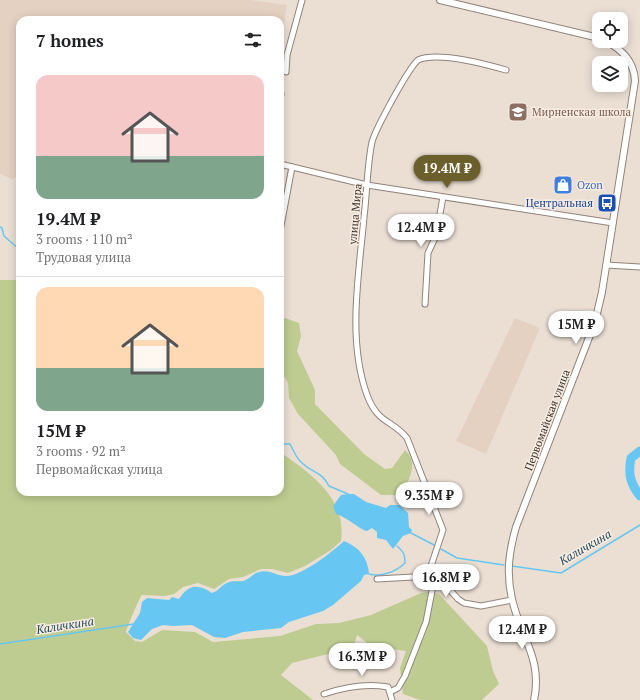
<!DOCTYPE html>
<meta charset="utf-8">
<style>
body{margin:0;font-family:"PT Serif",serif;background:#f6f6f6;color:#202124;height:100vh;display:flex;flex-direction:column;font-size:15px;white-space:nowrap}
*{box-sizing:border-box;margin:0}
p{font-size:13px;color:#757577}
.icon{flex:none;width:22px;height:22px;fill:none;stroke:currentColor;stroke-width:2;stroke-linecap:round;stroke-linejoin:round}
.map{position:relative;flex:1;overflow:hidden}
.panel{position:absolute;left:16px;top:16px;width:268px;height:480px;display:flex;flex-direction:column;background:#fff;border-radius:12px;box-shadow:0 2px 10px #0003}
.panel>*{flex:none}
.fabs{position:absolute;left:592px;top:12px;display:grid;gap:8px}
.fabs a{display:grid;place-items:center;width:36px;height:36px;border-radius:8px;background:#fff;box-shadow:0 2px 10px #0003;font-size:20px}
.price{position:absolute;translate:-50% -34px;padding:0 9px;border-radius:14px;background:#fff;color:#222;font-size:13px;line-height:26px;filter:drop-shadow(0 1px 2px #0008)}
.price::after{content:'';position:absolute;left:50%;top:24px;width:12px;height:9px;margin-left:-6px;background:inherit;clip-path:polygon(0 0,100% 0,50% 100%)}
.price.on{background:#6b5f2c;color:#fff}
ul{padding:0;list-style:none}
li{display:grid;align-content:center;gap:8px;height:212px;padding:0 20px}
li+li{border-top:1px solid #e0e0e0}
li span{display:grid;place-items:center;height:124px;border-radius:12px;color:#555}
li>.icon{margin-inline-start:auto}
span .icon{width:72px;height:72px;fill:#fffc;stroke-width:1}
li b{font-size:17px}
h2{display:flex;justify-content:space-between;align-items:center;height:48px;padding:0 20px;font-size:17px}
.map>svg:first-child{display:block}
.built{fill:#e4d1c1}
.green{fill:#bfcc91}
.water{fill:#67c7f2}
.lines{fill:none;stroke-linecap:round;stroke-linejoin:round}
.stream{stroke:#67c7f2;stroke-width:1.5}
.river{stroke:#67c7f2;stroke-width:9}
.minor-casing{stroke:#90847a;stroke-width:7}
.tertiary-casing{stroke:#90847a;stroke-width:8}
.minor{stroke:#fff;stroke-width:5}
.tertiary{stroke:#fff;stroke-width:6}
.labels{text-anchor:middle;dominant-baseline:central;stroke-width:3;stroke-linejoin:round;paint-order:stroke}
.education-label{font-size:11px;fill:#785e54;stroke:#f8ece1;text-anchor:start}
.shop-label{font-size:11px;fill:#366cbe;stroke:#f8ece1;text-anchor:start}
.transit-label{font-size:11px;fill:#164399;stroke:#f8ece1;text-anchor:end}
.street-label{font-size:11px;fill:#37322e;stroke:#f8ece1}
.water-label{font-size:12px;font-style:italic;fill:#234c5f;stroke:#f8ece1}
</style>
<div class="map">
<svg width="640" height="700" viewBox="0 0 640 700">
<rect width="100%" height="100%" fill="#ebdfd4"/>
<g class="built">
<polygon points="0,0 251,0 287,5 280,46 280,20 20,20 20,174 12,179 0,174"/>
<polygon points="515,318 540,328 486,454 456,441"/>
</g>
<g class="green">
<path d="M 0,280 L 20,280 L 20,492 L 280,492 L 280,452 C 311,474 347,498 341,541 L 331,550 L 305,566 L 288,573 L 272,569 L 261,569 L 243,577 L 229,579 L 214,589 L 198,583 L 183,587 L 174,594 L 165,596 L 142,595 C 139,598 127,628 126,632 L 135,641 L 142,642 L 162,630 L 195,632 L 213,642 L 280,636 L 316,624 L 339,623 L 371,615 L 421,593 L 429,592 L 439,594 L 487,646 L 493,671 L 499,684 L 482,700 L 420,700 L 403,694 L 400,668 L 406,651 L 371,646 L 357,635 L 352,653 L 354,671 L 336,652 L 292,663 L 281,675 L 313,700 L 0,700 Z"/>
<path d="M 280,310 L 282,317 L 299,323 L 301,336 L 297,351 L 315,390 L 315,404 L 364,454 L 385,469 L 392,468 L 405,450 C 420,463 408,480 402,495 L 381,495 L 340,464 L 336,455 L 298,414 L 289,398 L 288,383 L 285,377 L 280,376 Z"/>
</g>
<g class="water">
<path d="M 348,494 L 354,494 L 366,502 L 386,508 L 390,505 L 399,505 L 408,513 L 409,527 L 412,530 L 411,533 L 403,536 L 393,549 L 386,540 L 377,538 L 377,532 L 372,528 L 367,531 C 362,531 347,517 336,514 L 333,506 L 341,495 Z"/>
<path d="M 344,541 C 359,547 368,558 369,574 L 364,575 L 361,581 L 333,605 L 323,611 L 289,622 L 281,628 L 243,632 L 225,638 L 214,637 L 192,625 L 173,626 L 163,625 L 152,629 L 141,640 L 133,638 L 128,632 L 140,613 L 142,602 L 147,598 L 169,600 L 172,597 L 179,599 C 189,584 198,584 212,593 C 219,591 221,585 227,583 C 233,580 238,582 243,581 C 248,580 252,575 256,573 C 269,568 275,576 286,576 C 302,576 332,552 344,541 Z"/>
</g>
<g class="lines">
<g class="stream">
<polyline points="0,227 2,228 4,236 20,250"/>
<path d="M 280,440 L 284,444 L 290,444 C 294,451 296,458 302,463 C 314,474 321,471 329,486 L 348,494"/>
<polyline points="411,533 434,545"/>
<polyline points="441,549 457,558 504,565"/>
<polyline points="512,566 561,573 640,525"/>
<path d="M 369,574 C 381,577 396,572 405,563 C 405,554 403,551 397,546"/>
<polyline points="0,644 134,624"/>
</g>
<path class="river" d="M 640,451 L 631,458 C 628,474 630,483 640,496"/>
<defs>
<g id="minor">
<polyline points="286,72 287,55 302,0"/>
<polyline points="280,100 281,94"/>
<polyline points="280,164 367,185 613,223"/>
<polyline points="280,231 292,167"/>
<polyline points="606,265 640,267"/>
<polyline points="425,304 428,253 436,236 443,197"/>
<polyline points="377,579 431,576 441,580 458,599 464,603 481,606 512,600"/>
<path d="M 390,692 L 398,688 L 405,676 L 426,622 L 432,591 L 430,569 L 443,530 L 407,438 C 391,419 378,424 367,395 C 347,339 359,275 364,217 C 367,193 367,166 372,142 C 376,128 408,69 418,60 C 438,51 485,64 506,70"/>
<path d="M 324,694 C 345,687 366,683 388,687 L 392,700"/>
</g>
<g id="tertiary">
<polyline points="440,0 599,38"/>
<path d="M 534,700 C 543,659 520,636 512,599 C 506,573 509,552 516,527 L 595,322 L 602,292 L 635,81 C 634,61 622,50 606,41"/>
</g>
</defs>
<use href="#minor" class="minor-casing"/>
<use href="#tertiary" class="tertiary-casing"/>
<use href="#minor" class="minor"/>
<use href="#tertiary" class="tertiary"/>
</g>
<defs>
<symbol id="school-square" viewBox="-11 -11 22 22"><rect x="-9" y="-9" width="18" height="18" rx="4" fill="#8d6e63" stroke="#f8ece1"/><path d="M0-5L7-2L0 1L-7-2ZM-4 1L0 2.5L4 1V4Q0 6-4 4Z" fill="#fff"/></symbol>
<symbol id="shop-square" viewBox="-11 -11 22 22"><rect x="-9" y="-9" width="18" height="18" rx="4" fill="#3f7fe0" stroke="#f8ece1"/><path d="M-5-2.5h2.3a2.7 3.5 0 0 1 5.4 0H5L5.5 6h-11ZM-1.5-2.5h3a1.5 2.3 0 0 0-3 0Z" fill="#fff"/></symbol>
<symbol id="bus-square" viewBox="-11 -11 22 22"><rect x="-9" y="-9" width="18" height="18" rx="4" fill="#1a4fb4" stroke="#f8ece1"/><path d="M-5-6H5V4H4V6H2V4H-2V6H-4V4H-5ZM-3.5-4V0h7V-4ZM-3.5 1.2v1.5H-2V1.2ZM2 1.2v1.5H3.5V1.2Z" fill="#fff"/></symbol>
</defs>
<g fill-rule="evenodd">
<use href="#school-square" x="507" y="101" width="22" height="22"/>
<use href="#shop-square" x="552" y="174" width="22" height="22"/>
<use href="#bus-square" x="596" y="192" width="22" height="22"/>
</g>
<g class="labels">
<g class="education-label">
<text x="532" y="112">Мирненская школа</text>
</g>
<g class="shop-label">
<text x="577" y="185">Ozon</text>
</g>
<g class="transit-label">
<text x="593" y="203">Центральная</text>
</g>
<g class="street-label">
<text transform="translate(355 214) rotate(-85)">улица Мира</text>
<text transform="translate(547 420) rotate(-69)">Первомайская улица</text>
</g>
<g class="water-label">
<text transform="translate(585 547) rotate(-30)">Каличкина</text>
<text transform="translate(65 625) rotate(-9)">Каличкина</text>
</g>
</g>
</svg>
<div class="fabs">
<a><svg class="icon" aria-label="locate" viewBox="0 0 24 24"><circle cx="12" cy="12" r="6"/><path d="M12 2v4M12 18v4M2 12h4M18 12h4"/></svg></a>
<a><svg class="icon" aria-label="layers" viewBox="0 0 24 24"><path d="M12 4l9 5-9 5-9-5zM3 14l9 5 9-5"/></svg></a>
</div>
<b class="price on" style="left:447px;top:189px">19.4M ₽</b>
<b class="price" style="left:421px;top:248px">12.4M ₽</b>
<b class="price" style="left:576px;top:345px">15M ₽</b>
<b class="price" style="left:429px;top:516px">9.35M ₽</b>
<b class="price" style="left:446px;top:598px">16.8M ₽</b>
<b class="price" style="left:522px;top:650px">12.4M ₽</b>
<b class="price" style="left:362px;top:677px">16.3M ₽</b>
<section class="panel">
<h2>7 homes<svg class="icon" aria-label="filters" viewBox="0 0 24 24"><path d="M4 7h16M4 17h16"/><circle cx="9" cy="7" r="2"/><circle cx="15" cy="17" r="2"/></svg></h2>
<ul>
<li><span style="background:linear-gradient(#f6c9c9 65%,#7fa58c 0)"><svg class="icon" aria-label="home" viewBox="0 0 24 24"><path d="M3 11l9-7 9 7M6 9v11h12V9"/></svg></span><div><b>19.4M ₽</b><p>3 rooms · 110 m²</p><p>Трудовая улица</p></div></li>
<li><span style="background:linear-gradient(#ffd9b3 65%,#7fa58c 0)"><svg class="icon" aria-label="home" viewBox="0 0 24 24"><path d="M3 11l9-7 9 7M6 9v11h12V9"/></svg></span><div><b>15M ₽</b><p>3 rooms · 92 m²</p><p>Первомайская улица</p></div></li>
</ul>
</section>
</div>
